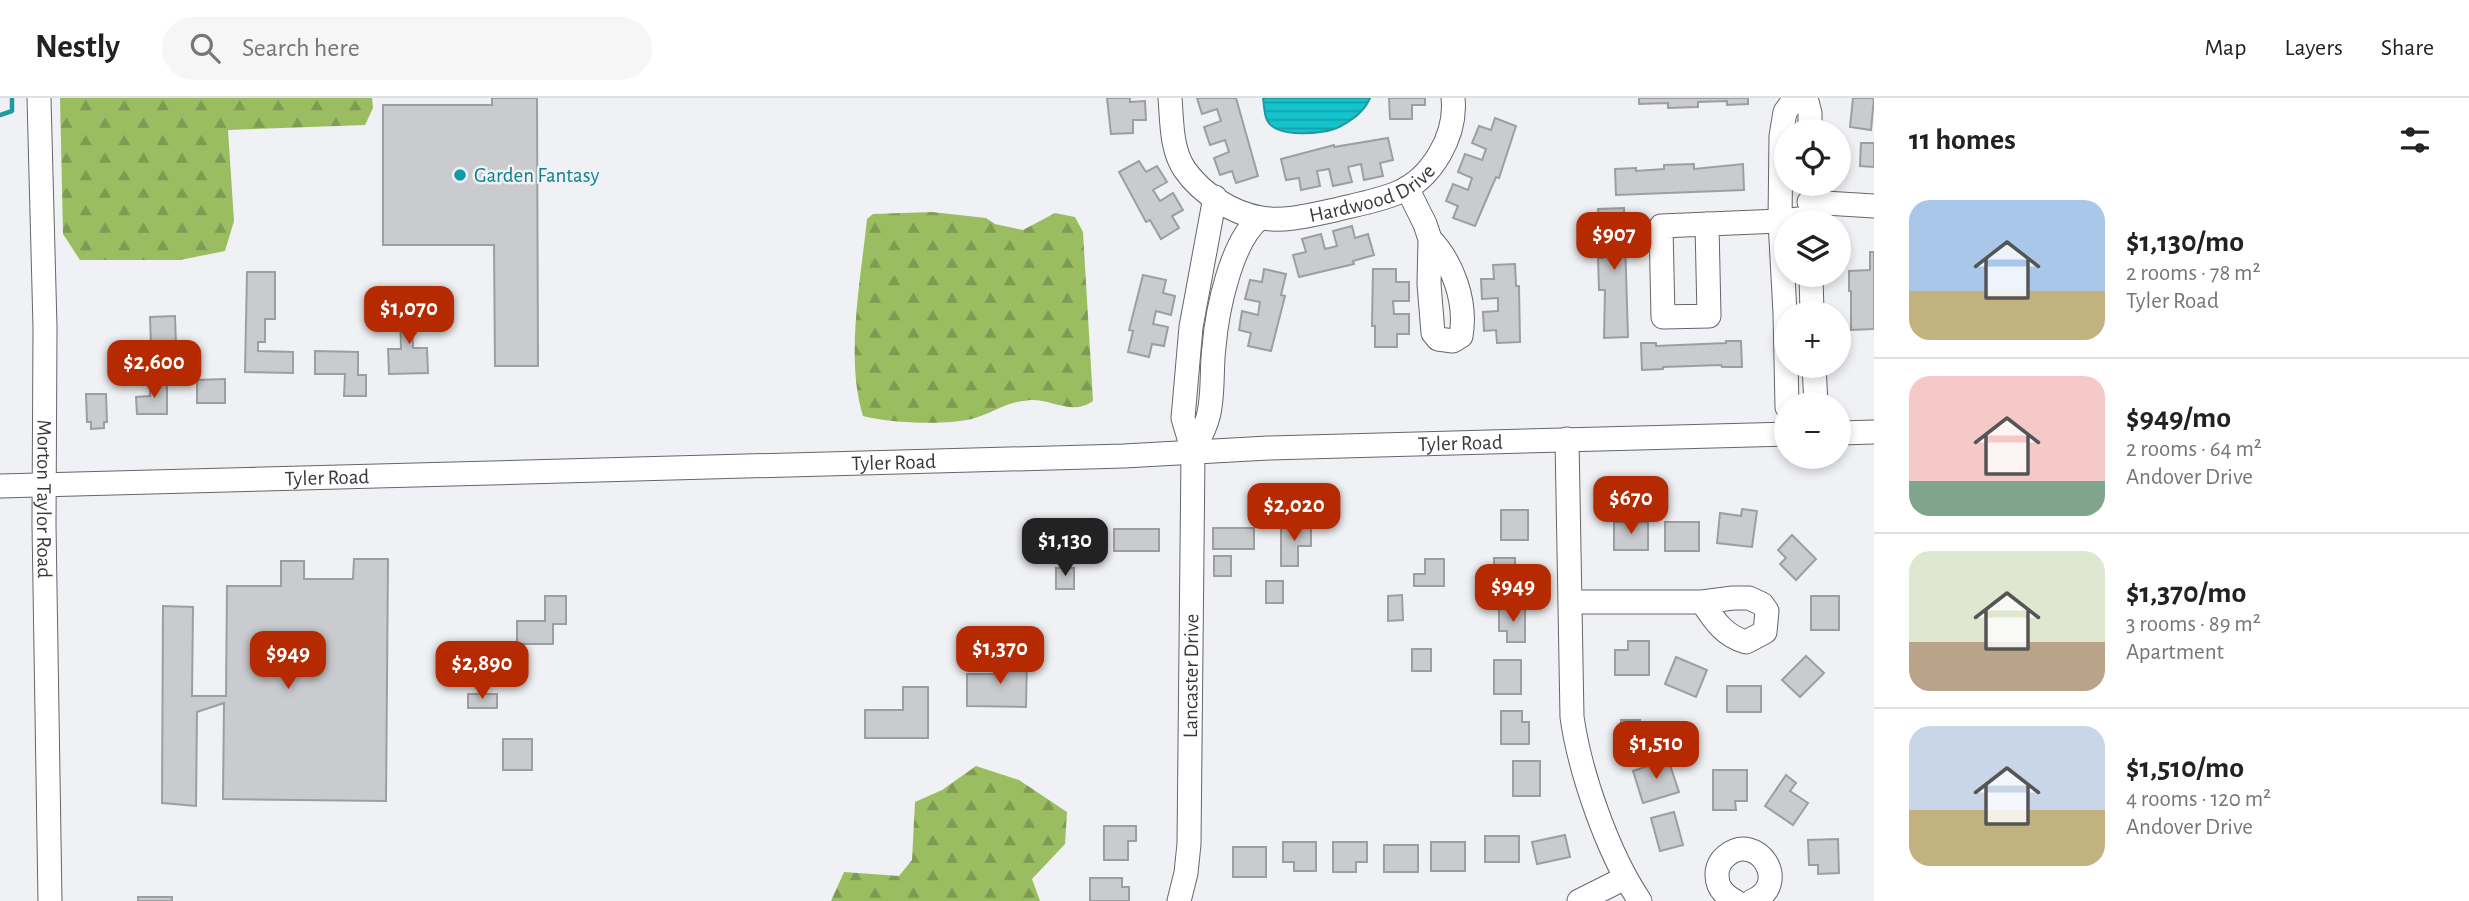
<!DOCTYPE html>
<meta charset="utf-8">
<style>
body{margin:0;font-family:"Alegreya Sans",sans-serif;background:#f6f6f6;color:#222;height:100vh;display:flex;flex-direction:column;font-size:26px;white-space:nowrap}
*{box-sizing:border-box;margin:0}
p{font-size:23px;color:#767676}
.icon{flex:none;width:38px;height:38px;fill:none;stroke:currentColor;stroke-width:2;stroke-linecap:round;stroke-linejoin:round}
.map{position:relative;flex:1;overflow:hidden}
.details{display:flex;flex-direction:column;background:#fff;width:595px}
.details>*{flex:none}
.controls{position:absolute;left:1774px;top:21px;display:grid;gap:14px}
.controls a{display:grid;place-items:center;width:77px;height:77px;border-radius:50%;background:#fff;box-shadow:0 4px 10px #0003;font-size:35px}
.price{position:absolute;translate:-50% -60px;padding:0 16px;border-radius:14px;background:#b52a01;color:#fff;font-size:23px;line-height:46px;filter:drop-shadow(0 2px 4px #0008)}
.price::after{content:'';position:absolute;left:50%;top:42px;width:21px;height:16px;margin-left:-10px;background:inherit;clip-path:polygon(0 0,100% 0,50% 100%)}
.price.selected{background:#222;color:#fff}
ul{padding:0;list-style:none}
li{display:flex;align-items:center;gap:21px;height:175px;padding:0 35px}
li+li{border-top:2px solid #e0e0e0}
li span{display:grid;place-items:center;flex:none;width:196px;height:140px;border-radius:21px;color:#555}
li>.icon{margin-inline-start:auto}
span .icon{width:84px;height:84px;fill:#fffc;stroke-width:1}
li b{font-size:30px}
h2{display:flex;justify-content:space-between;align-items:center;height:84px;padding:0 35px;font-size:30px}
header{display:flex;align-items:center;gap:42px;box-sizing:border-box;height:98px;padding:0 35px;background:#fff;border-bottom:2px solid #e0e0e0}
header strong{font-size:33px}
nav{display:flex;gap:38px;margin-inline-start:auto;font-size:24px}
.search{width:490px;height:63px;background:#f6f6f6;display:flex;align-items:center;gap:18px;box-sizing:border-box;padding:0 24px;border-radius:38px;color:#767676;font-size:26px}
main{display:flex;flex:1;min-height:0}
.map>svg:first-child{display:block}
.forest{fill:url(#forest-firs)}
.water{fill:url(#water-rules);stroke:#1f9aa1;stroke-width:2}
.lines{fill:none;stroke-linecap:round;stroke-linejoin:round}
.stream{stroke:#1f9aa1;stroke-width:4.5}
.building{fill:#cacbce;stroke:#9d9ea1;stroke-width:2}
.minor-casing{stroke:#656668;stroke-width:25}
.minor{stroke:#fff;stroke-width:23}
.culture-dot{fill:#0f9aa8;stroke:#f0f1f4;stroke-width:2.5}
.labels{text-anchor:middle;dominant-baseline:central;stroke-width:5;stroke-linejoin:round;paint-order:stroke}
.culture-label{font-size:21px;fill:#0d838f;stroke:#f0f1f4;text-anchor:start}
.street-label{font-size:21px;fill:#38393a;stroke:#f0f1f4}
</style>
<header>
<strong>Nestly</strong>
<div class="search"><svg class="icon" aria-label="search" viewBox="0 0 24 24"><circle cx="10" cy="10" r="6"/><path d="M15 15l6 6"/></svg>Search here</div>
<nav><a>Map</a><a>Layers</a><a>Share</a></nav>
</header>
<main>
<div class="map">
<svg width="1874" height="803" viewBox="0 0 1874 803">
<defs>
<pattern id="forest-firs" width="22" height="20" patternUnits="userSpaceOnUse" patternTransform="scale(1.75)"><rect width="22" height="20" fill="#9bbd61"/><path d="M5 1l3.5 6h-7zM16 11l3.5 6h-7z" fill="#7f9b51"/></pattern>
<pattern id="water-rules" width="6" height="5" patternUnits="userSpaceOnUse" patternTransform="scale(1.75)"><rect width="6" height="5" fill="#14c4cd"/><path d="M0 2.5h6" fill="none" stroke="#13a0a7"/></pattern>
</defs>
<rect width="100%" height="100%" fill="#f0f1f4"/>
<g class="forest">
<polygon points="60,0 372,0 373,10 365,27 228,32 234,123 225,153 180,162 80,162 63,136"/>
<path d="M 932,114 L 986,120 L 995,126 L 1023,132 L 1055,115 L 1075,119 L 1083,134 L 1093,303 C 1072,318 1052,301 1031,302 C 1004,304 998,313 975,320 C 947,328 890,325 863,318 C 845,261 861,180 867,121 L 873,116 Z"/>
<polygon points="976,668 1019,682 1067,714 1065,746 1032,781 1040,803 831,803 844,774 899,778 912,762 915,704 942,692"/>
</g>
<path class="water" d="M 1263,0 L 1370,0 C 1364,14 1352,22 1339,29 C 1323,37 1275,40 1267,22 C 1264,16 1264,6 1263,0 Z"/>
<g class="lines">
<polyline class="stream" points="0,17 12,13 12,0"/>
</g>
<g class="building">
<polygon points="492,0 537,0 538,268 495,268 494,147 383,147 383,7 492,7"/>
<polygon points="1107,0 1130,0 1130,4 1145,3 1146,22 1133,22 1133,35 1111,36"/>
<polygon points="1197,0 1236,0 1258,78 1236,85 1232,73 1220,77 1214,60 1229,54 1225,42 1210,47 1204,29 1221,23 1217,11 1202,16"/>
<polygon points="1389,0 1425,0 1425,7 1412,7 1412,21 1390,21"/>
<polygon points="1639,0 1748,0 1748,6 1727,7 1727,3 1698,4 1698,9 1668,10 1668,5 1639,6"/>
<polygon points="1853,0 1874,0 1871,32 1850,29"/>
<polygon points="1495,20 1516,28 1499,80 1496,79 1475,128 1453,120 1458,108 1446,103 1453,86 1468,92 1472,80 1458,74 1465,56 1482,62 1486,51 1472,45 1479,28 1491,32"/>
<polygon points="1388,40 1393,62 1380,65 1383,78 1364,82 1361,66 1348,69 1352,84 1333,88 1329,71 1317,73 1320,88 1301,92 1299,80 1286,82 1281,61 1334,47 1334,49"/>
<polygon points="1861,45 1874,45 1874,69 1860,68"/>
<polygon points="1139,63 1146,74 1157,68 1167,84 1153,92 1160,103 1173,95 1183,112 1172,118 1179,130 1161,141 1150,122 1146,124 1119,74"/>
<polygon points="1694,66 1694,71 1743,66 1744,92 1616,97 1615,71 1636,70 1636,73 1664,71 1664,67"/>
<polygon points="1624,110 1628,239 1604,240 1605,192 1599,192 1598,160 1603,160 1602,131 1599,131 1598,111"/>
<polygon points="1352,128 1355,140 1368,136 1374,157 1353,163 1354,166 1299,179 1293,157 1306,154 1302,141 1321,136 1325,151 1337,148 1333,133"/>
<polygon points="1870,154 1874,154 1874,231 1851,232 1851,193 1849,193 1849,173 1870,172"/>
<polygon points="1515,166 1516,188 1519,188 1520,244 1497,245 1496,232 1484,233 1483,214 1498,213 1498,200 1482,201 1481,181 1494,181 1493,167"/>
<polygon points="1264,171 1286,176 1281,197 1285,198 1271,253 1248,248 1251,235 1239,232 1242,213 1258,217 1260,204 1245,201 1250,182 1262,184"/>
<polygon points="1373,171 1396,171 1396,184 1409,184 1409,203 1393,203 1394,216 1409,216 1409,236 1397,236 1397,249 1375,249 1375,228 1372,228"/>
<polygon points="247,174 275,174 275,221 265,221 265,244 258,244 258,253 293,254 293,275 245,274"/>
<polygon points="1143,177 1166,182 1163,195 1175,198 1171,217 1156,213 1153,226 1168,229 1164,248 1152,246 1149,259 1128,254 1133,233 1129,232"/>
<polygon points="422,209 422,229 412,229 413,250 427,250 428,275 389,276 388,251 401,251 400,210"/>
<polygon points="175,218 176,247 151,248 150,219"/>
<polygon points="1726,243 1741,243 1742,269 1722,269 1721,267 1663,269 1663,271 1642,272 1641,245 1656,245 1656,248 1726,245"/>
<polygon points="315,253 358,254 358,277 366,277 366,298 344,298 345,276 315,276"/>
<polygon points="225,281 225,305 197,305 197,282"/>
<polygon points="167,282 167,316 137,316 136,299 150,298 150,283"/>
<polygon points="86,296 106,296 107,324 104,324 104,330 91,331 91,324 87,324"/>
<polygon points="1742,411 1757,413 1752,449 1717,445 1720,415 1741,418"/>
<rect x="1501" y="412" width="27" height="30"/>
<rect x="1614" y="424" width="34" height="28"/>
<rect x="1665" y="424" width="34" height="29"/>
<polygon points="1281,428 1311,428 1311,448 1298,448 1298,468 1281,468"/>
<rect x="1213" y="430" width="41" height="21"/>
<rect x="1114" y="431" width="45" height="22"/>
<rect x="1063" y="434" width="43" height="22"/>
<polygon points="1792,437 1816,461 1796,482 1780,466 1786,460 1778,452"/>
<rect x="1214" y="458" width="17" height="20"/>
<polygon points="1494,460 1515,460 1515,473 1525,473 1525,495 1494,495"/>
<polygon points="354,461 388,461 386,703 223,701 224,605 197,614 196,708 162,705 163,508 193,509 192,598 226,598 227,488 281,488 281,463 304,463 304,481 353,481"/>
<polygon points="1425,461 1444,461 1444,488 1414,488 1414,476 1425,476"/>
<rect x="1056" y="470" width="18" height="21"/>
<rect x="1266" y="483" width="17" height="22"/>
<polygon points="1402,497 1403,522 1388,523 1388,498"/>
<polygon points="545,498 566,498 566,526 553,526 553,546 517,546 517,523 545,523"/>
<rect x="1811" y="498" width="28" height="34"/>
<polygon points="1499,511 1525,511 1525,544 1507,544 1507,533 1499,533"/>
<polygon points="1628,543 1649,543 1649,577 1615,577 1615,552 1628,552"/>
<rect x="1412" y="551" width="19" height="22"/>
<polygon points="1806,558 1824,575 1800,599 1782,582"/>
<polygon points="1004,559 1027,560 1026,609 967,608 967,576 1004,576"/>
<polygon points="1676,559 1707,572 1696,599 1665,586"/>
<rect x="1494" y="562" width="27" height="34"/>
<rect x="1727" y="588" width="34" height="26"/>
<polygon points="903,589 928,589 928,640 865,640 865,612 903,612"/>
<rect x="468" y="596" width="29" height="14"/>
<polygon points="1501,613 1522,613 1522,624 1529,624 1529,646 1501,646"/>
<rect x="1621" y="622" width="19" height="33"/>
<rect x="503" y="641" width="29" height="31"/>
<polygon points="1668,661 1679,694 1643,705 1633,673"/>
<rect x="1513" y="663" width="27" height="35"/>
<polygon points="1713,672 1747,672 1747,703 1735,703 1736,712 1713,712"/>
<polygon points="1786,677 1796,685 1790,693 1808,705 1793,727 1765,708"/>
<polygon points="1674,714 1683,747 1660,753 1651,720"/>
<polygon points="1104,728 1136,728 1136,743 1128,743 1128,762 1104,762"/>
<polygon points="1565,737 1570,759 1537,766 1532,744"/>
<rect x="1485" y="738" width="34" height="26"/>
<polygon points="1838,741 1839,775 1818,776 1818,767 1809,767 1808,742"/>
<polygon points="1283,744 1316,744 1316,773 1294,773 1294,764 1283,764"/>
<polygon points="1333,744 1367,744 1367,764 1356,764 1356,774 1333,774"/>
<rect x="1431" y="744" width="34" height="29"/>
<rect x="1384" y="747" width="34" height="27"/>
<rect x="1233" y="749" width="33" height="30"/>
<polygon points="1090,780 1122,780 1122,789 1129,789 1129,803 1090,803"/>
<rect x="138" y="799" width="34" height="4"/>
</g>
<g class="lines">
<defs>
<g id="minor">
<path id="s1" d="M 39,0 L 45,229 L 44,427 L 50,803"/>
<path id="s2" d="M 1170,0 C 1172,24 1171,52 1185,72 C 1202,96 1232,115 1261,120 C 1285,124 1311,117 1335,112 C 1355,107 1377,103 1397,95 C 1432,81 1457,37 1453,0"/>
<polyline points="1806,0 1810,15 1810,33"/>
<path d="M 1407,90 L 1425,126 L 1430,141 L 1429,186 L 1433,235 L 1438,241 L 1453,243 L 1461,238 C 1467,204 1453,165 1430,141"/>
<polyline points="1809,104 1874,108"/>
<polyline points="1707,126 1709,218 1663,219 1661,128 1780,123 1809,120"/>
<polyline points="1811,177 1812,215"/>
<polyline points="1814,268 1816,306"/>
<polyline points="1787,309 1785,215 1780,123 1781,38 1785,14 1795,0"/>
<polyline points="1839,335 1874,334"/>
<path d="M 1567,341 L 1572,619 C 1580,675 1608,756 1640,803"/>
<path d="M 1193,354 C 1198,343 1205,331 1208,319 C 1214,297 1211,272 1214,249 C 1217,213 1231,143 1260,120"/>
<path id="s3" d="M 0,388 L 1124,358 L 1268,350 L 1787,336"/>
<path d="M 1571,504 L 1702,504 L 1733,500 L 1749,500 L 1762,506 L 1767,513 L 1765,534 L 1746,544 C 1724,538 1714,522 1702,504"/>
<path id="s4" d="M 1179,803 L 1186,775 L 1189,746 L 1193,354 L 1183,320 L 1191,229 L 1215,99"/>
<polyline points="1579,803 1625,780"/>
<path d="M 1735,803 C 1724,797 1717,790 1717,777 C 1717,770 1720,763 1726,758 C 1758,732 1792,787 1752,803"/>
</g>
</defs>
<use href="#minor" class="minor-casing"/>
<use href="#minor" class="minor"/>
</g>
<circle class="culture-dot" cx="460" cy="77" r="7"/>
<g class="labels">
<g class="culture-label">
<text x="474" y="77">Garden Fantasy</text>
</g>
<g class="street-label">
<text stroke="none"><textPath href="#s2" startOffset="282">Hardwood Drive</textPath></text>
<text stroke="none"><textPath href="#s3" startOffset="1461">Tyler Road</textPath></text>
<text stroke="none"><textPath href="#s3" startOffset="894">Tyler Road</textPath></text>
<text stroke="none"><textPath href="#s3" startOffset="327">Tyler Road</textPath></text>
<text stroke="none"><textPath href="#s1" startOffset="401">Morton Taylor Road</textPath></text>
<text stroke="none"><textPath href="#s4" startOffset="226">Lancaster Drive</textPath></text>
</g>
</g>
</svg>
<div class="controls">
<a><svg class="icon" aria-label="locate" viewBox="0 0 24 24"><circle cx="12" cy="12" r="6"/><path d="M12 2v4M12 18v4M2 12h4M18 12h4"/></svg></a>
<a><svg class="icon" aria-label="layers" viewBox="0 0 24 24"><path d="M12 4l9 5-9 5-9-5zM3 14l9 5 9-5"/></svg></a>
<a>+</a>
<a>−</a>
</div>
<b class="price" style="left:1614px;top:174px">$907</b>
<b class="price" style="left:409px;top:248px">$1,070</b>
<b class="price" style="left:154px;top:302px">$2,600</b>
<b class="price" style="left:1631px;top:438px">$670</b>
<b class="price" style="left:1294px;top:445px">$2,020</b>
<b class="price selected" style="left:1065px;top:480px">$1,130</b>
<b class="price" style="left:1513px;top:526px">$949</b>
<b class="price" style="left:1000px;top:588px">$1,370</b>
<b class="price" style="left:288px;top:593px">$949</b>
<b class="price" style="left:482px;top:603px">$2,890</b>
<b class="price" style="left:1656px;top:683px">$1,510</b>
</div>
<section class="details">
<h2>11 homes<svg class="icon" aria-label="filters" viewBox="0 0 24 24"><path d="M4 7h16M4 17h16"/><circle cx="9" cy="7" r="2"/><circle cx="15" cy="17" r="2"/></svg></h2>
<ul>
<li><span style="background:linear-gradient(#a9c7e8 65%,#c2b280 0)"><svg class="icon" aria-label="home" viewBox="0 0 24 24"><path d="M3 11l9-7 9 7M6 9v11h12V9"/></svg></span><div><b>$1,130/mo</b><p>2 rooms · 78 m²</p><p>Tyler Road</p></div></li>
<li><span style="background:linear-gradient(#f6c9c9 75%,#7fa58c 0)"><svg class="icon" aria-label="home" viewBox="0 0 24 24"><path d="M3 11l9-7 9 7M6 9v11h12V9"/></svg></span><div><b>$949/mo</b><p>2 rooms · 64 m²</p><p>Andover Drive</p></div></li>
<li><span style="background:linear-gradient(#dfe7d0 65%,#b9a48a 0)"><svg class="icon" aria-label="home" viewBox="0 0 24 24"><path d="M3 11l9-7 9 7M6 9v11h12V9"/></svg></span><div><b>$1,370/mo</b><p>3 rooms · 89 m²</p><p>Apartment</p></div></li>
<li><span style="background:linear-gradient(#c9d6e8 60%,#c2b280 0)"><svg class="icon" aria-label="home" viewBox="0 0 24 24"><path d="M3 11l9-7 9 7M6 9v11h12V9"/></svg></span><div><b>$1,510/mo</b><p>4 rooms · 120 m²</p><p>Andover Drive</p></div></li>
</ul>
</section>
</main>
